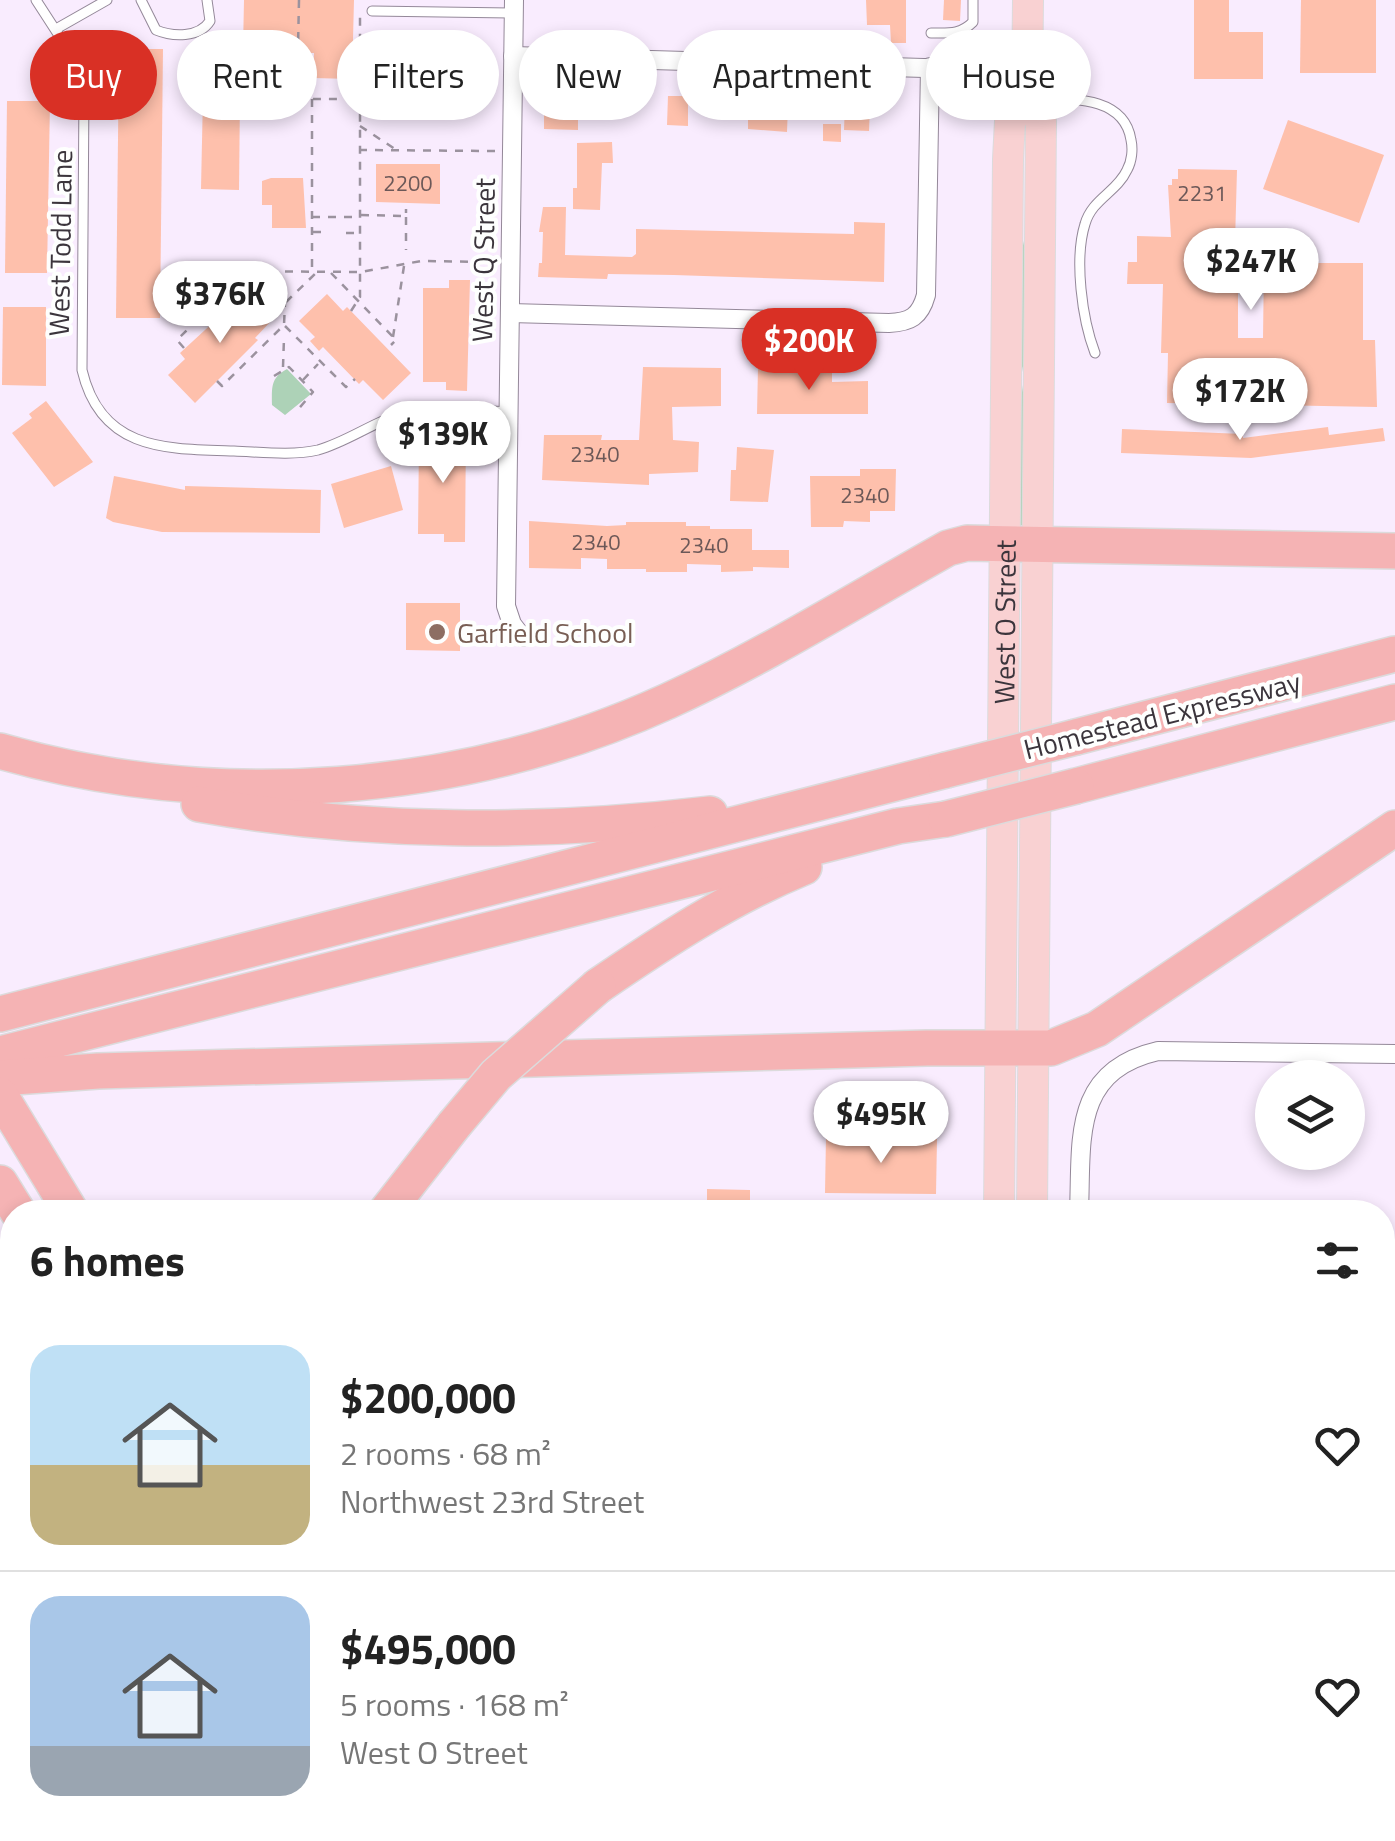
<!DOCTYPE html>
<meta charset="utf-8">
<style>
body{margin:0;font-family:"Titillium Web",sans-serif;background:#f2f2f2;color:#222;height:100vh;display:flex;flex-direction:column;font-size:38px;white-space:nowrap}
*{box-sizing:border-box;margin:0}
p{font-size:32px;color:#767676}
.icon{flex:none;width:55px;height:55px;fill:none;stroke:currentColor;stroke-width:2;stroke-linecap:round;stroke-linejoin:round}
.map{position:relative;flex:1;overflow:hidden}
.details{position:absolute;left:0px;top:1200px;width:1395px;height:642px;display:flex;flex-direction:column;background:#fff;border-radius:40px 40px 0 0;box-shadow:0 5px 15px #0003}
.details>*{flex:none}
.banner{position:absolute;left:30px;top:30px;width:1335px;height:90px;display:flex;gap:20px}
.fabs{position:absolute;left:1255px;top:1060px;display:grid;gap:20px}
.fabs a{display:grid;place-items:center;width:110px;height:110px;border-radius:50%;background:#fff;box-shadow:0 5px 15px #0003;font-size:50px}
.price{position:absolute;translate:-50% -85px;padding:0 22px;border-radius:35px;background:#fff;color:#222;font-size:32px;line-height:65px;filter:drop-shadow(0 2px 5px #0008)}
.price::after{content:'';position:absolute;left:50%;top:60px;width:30px;height:22px;margin-left:-15px;background:inherit;clip-path:polygon(0 0,100% 0,50% 100%)}
.price.on{background:#d93025;color:#fff}
ul{padding:0;list-style:none}
li{display:flex;align-items:center;gap:30px;height:250px;padding:0 30px}
li+li{border-top:2px solid #e0e0e0}
li span{display:grid;place-items:center;flex:none;width:280px;height:200px;border-radius:30px;color:#555}
li>.icon{margin-inline-start:auto}
span .icon{width:120px;height:120px;fill:#fffc;stroke-width:1}
li b{font-size:42px}
h2{display:flex;justify-content:space-between;align-items:center;height:120px;padding:0 30px;font-size:42px}
.chip{padding:0 35px;border-radius:45px;background:#fff;box-shadow:0 5px 15px #0003;font-size:35px;line-height:90px}
.chip.on{background:#d93025;color:#fff}
.map>svg:first-child{display:block}
.green{fill:#add2b7}
.building{fill:#fec0ac}
.lines{fill:none;stroke-linecap:round;stroke-linejoin:round}
.lane-casing{stroke:#948899;stroke-width:11}
.street-casing{stroke:#948899;stroke-width:20}
.secondary-casing{stroke:#948899;stroke-width:30}
.primary-casing{stroke:#dcdbdc;stroke-width:32}
.highway-casing{stroke:#dcdbdc;stroke-width:38}
.path{stroke:#9b929e;stroke-width:2.5;stroke-dasharray:8 8;stroke-linecap:butt}
.lane{stroke:#fff;stroke-width:9}
.street{stroke:#fff;stroke-width:18}
.secondary{stroke:#fff;stroke-width:28}
.primary{stroke:#f9d1d2;stroke-width:30}
.highway{stroke:#f5b3b4;stroke-width:35}
.highway-bridge-casing{stroke:#dcdbdc;stroke-width:38;stroke-linecap:butt}
.highway-bridge{stroke:#f5b3b4;stroke-width:35}
.education-dot{fill:#8d6e63;stroke:#fefffe;stroke-width:4}
.labels{text-anchor:middle;dominant-baseline:central;stroke-width:8;stroke-linejoin:round;paint-order:stroke}
.number-label{font-size:22px;fill:#6c5858}
.street-label{font-size:28px;fill:#3b353c;stroke:#fefffe}
.education-label{font-size:28px;fill:#785e54;stroke:#fefffe;text-anchor:start}
</style>
<div class="map">
<svg width="1395" height="1841" viewBox="0 0 1395 1841">
<rect width="100%" height="100%" fill="#f9ecfe"/>
<g class="green">
<path d="M 1022,236 L 1026,255 L 1026,356 C 1018,377 1023,389 1026,411 C 1030,447 1025,488 1024,525 L 1017,525 Z"/>
<path d="M 287,369 L 311,394 L 285,415 L 272,405 C 272,388 270,378 287,369 Z"/>
<polygon points="0,1688 12,1691 12,1830 129,1830 131,1841 0,1841"/>
</g>
<g class="building">
<polygon points="244,0 354,0 352,79 313,78 314,53 307,53 307,49 243,48"/>
<polygon points="866,0 906,0 906,43 891,43 890,25 867,25"/>
<polygon points="944,0 961,0 960,21 943,20"/>
<polygon points="1194,0 1229,0 1229,32 1263,32 1263,79 1194,79"/>
<polygon points="1301,0 1376,0 1376,73 1300,73"/>
<polygon points="381,38 466,40 465,94 444,94 445,90 397,88 397,93 380,93"/>
<polygon points="119,49 163,49 160,318 116,318"/>
<polygon points="203,94 240,94 239,190 201,189"/>
<polygon points="668,96 688,96 688,126 667,125"/>
<polygon points="544,98 570,99 570,116 578,116 578,130 544,129"/>
<polygon points="7,101 50,101 47,273 5,273"/>
<polygon points="845,103 870,106 869,131 844,130"/>
<polygon points="771,105 788,105 787,132 748,129 748,111 771,112"/>
<polygon points="1288,120 1384,155 1359,223 1263,189"/>
<polygon points="823,124 841,124 841,142 823,141"/>
<polygon points="612,142 613,163 602,163 600,210 573,209 573,188 577,188 577,143"/>
<polygon points="376,164 440,164 440,204 376,202"/>
<polygon points="1178,169 1237,170 1234,279 1238,280 1238,338 1263,338 1264,263 1363,263 1363,340 1375,340 1377,407 1167,403 1168,353 1161,353 1163,284 1127,284 1128,262 1137,262 1137,236 1171,237 1168,185 1172,185 1172,179 1178,179"/>
<polygon points="271,178 303,178 306,228 272,228 272,205 262,205 262,181"/>
<polygon points="543,207 566,207 565,255 632,257 636,254 636,229 854,234 854,222 885,223 884,282 674,275 608,274 607,279 538,277 539,263 542,263 543,232 539,232"/>
<polygon points="449,280 470,280 467,391 446,390 446,382 423,382 423,288 449,288"/>
<polygon points="245,291 273,319 255,338 258,340 195,403 168,375 185,359 180,353 218,318 214,313 223,303 228,308"/>
<polygon points="327,294 343,311 347,307 411,373 383,400 363,380 359,384 323,347 319,351 310,341 315,337 299,321"/>
<polygon points="3,307 46,307 46,386 2,385"/>
<polygon points="643,367 721,368 721,406 672,407 673,440 699,442 698,472 649,474 649,485 542,480 544,435 602,435 601,440 639,440"/>
<polygon points="758,367 832,370 832,382 868,381 868,414 757,414"/>
<polygon points="46,401 93,462 54,487 12,433 32,418 29,414"/>
<polygon points="1328,427 1329,435 1383,428 1385,441 1251,458 1121,453 1122,429 1243,434 1243,438"/>
<polygon points="445,430 466,431 465,542 444,542 444,534 418,534 419,439 445,439"/>
<polygon points="737,447 774,450 768,502 730,501 731,470 736,470"/>
<polygon points="391,466 403,510 344,528 331,484"/>
<polygon points="860,469 896,469 895,511 870,511 870,522 844,521 843,527 811,527 810,476 860,476"/>
<polygon points="114,476 185,490 185,486 321,490 320,533 162,532 113,522 106,518"/>
<polygon points="529,521 607,526 626,525 626,522 686,522 686,526 710,526 710,529 752,529 752,550 789,550 789,568 753,567 753,571 721,572 721,565 687,564 687,572 646,572 646,569 607,569 607,559 581,558 581,569 529,568"/>
<polygon points="406,603 460,603 460,651 406,650"/>
<polygon points="826,1137 937,1139 936,1194 825,1193"/>
<polygon points="707,1189 750,1190 750,1212 707,1212"/>
</g>
<g class="lines">
<defs>
<g id="lane">
<path d="M 36,0 L 69,51 L 84,90 L 82,370 C 101,451 166,449 234,451 C 261,452 291,456 318,450 C 350,441 377,419 409,412 C 439,405 477,410 508,412"/>
<path d="M 141,0 L 156,30 C 173,37 199,38 210,21 L 207,0"/>
<polyline points="372,11 514,13"/>
<polyline points="56,29 107,0"/>
<path d="M 931,33 C 948,33 960,35 973,22 L 973,0"/>
<path d="M 1035,98 C 1069,99 1124,95 1131,140 C 1133,149 1132,161 1127,170 C 1117,192 1092,199 1085,224 C 1074,259 1082,319 1095,353"/>
<polyline points="492,1830 492,1841"/>
<polyline points="925,1841 925,1830"/>
</g>
<g id="street">
<polyline points="514,0 506,606 512,624 522,637"/>
<polyline points="513,56 1027,71"/>
<path d="M 510,313 L 889,323 C 910,322 920,317 926,295 L 930,67"/>
<path d="M 1079,1212 C 1082,1140 1071,1071 1158,1051 L 1395,1054"/>
<polyline points="1382,1620 1395,1620"/>
</g>
<polyline id="secondary" points="0,1609 12,1609"/>
<g id="primary">
<polyline points="1028,0 1027,97 1041,121 1032,1212"/>
<path id="s1" d="M 999,1212 L 1008,159 L 1010,121 L 1027,97"/>
<polyline points="991,1841 991,1830"/>
<polyline points="1024,1841 1024,1830"/>
</g>
<g id="highway">
<polyline points="1076,737 1395,654"/>
<path d="M 0,751 C 217,813 462,795 668,701 C 764,657 855,600 948,548 L 967,543 L 1395,551"/>
<polyline points="1076,786 1395,702"/>
<path d="M 199,804 C 366,834 543,834 710,814"/>
<path d="M 598,986 C 664,941 729,898 804,867"/>
<polyline points="0,1014 946,770"/>
<polyline points="0,1054 898,826 946,819"/>
<polyline points="0,1078 98,1071 927,1048 1051,1048 1097,1029 1395,828"/>
<polyline points="0,1095 71,1212"/>
<polyline points="0,1183 18,1212"/>
<polyline points="386,1212 454,1125"/>
<polyline points="251,1830 253,1841"/>
<polyline points="302,1830 304,1841"/>
</g>
</defs>
<use href="#lane" class="lane-casing"/>
<use href="#street" class="street-casing"/>
<use href="#secondary" class="secondary-casing"/>
<use href="#primary" class="primary-casing"/>
<use href="#highway" class="highway-casing"/>
<g class="path">
<polyline points="299,0 297,95 304,99 357,99"/>
<polyline points="312,99 312,270"/>
<polyline points="360,126 395,149"/>
<polyline points="359,150 495,151"/>
<polyline points="361,215 406,216 406,209"/>
<polyline points="312,217 358,217"/>
<polyline points="406,217 406,250"/>
<polyline points="313,232 327,232"/>
<polyline points="346,233 359,233"/>
<polyline points="205,271 361,272 421,261 494,262"/>
<polyline points="209,272 209,299 218,308"/>
<polyline points="331,273 396,340 391,345"/>
<polyline points="286,302 316,273"/>
<polyline points="351,311 360,297 360,15"/>
<polyline points="285,326 346,387 355,379"/>
<polyline points="393,337 404,266"/>
<polyline points="184,348 177,340 245,272"/>
<polyline points="283,367 284,338"/>
<polyline points="274,376 289,367 313,392 295,413"/>
<polyline points="303,380 318,364"/>
<polyline points="217,381 222,386 284,325 285,303 255,272"/>
</g>
<use href="#lane" class="lane"/>
<use href="#street" class="street"/>
<use href="#secondary" class="secondary"/>
<use href="#primary" class="primary"/>
<use href="#highway" class="highway"/>
<defs>
<g id="highway-bridge">
<polyline points="946,770 1076,737"/>
<polyline points="946,819 1076,786"/>
<polyline points="454,1125 496,1075 598,986"/>
</g>
</defs>
<use href="#highway-bridge" class="highway-bridge-casing"/>
<use href="#highway-bridge" class="highway-bridge"/>
</g>
<circle class="education-dot" cx="437" cy="632" r="10"/>
<g class="labels">
<g class="number-label">
<text x="408" y="183">2200</text>
<text x="1202" y="193">2231</text>
<text x="595" y="454">2340</text>
<text x="865" y="495">2340</text>
<text x="596" y="542">2340</text>
<text x="704" y="545">2340</text>
</g>
<g class="street-label">
<text transform="translate(60 243) rotate(-89)">West Todd Lane</text>
<text transform="translate(483 260) rotate(-89)">West Q Street</text>
<text stroke="none"><textPath href="#s1" startOffset="590">West O Street</textPath></text>
<text transform="translate(1162 715) rotate(-14)">Homestead Expressway</text>
</g>
<g class="education-label">
<text x="457" y="632">Garfield School</text>
</g>
</g>
</svg>
<div class="fabs">
<a><svg class="icon" aria-label="layers" viewBox="0 0 24 24"><path d="M12 4l9 5-9 5-9-5zM3 14l9 5 9-5"/></svg></a>
</div>
<b class="price" style="left:1251px;top:313px">$247K</b>
<b class="price" style="left:220px;top:346px">$376K</b>
<b class="price on" style="left:809px;top:393px">$200K</b>
<b class="price" style="left:1240px;top:443px">$172K</b>
<b class="price" style="left:443px;top:486px">$139K</b>
<b class="price" style="left:881px;top:1166px">$495K</b>
<div class="banner">
<a class="chip on">Buy</a>
<a class="chip">Rent</a>
<a class="chip">Filters</a>
<a class="chip">New</a>
<a class="chip">Apartment</a>
<a class="chip">House</a>
</div>
<section class="details">
<h2>6 homes<svg class="icon" aria-label="filters" viewBox="0 0 24 24"><path d="M4 7h16M4 17h16"/><circle cx="9" cy="7" r="2"/><circle cx="15" cy="17" r="2"/></svg></h2>
<ul>
<li><span style="background:linear-gradient(#bfe0f5 60%,#c2b280 0)"><svg class="icon" aria-label="home" viewBox="0 0 24 24"><path d="M3 11l9-7 9 7M6 9v11h12V9"/></svg></span><div><b>$200,000</b><p>2 rooms · 68 m²</p><p>Northwest 23rd Street</p></div><svg class="icon" aria-label="heart" viewBox="0 0 24 24"><path d="M12 20l-8-8c-3-5 5-10 8-4 3-6 11-1 8 4z"/></svg></li>
<li><span style="background:linear-gradient(#a9c7e8 75%,#9aa5b1 0)"><svg class="icon" aria-label="home" viewBox="0 0 24 24"><path d="M3 11l9-7 9 7M6 9v11h12V9"/></svg></span><div><b>$495,000</b><p>5 rooms · 168 m²</p><p>West O Street</p></div><svg class="icon" aria-label="heart" viewBox="0 0 24 24"><path d="M12 20l-8-8c-3-5 5-10 8-4 3-6 11-1 8 4z"/></svg></li>
</ul>
</section>
</div>
